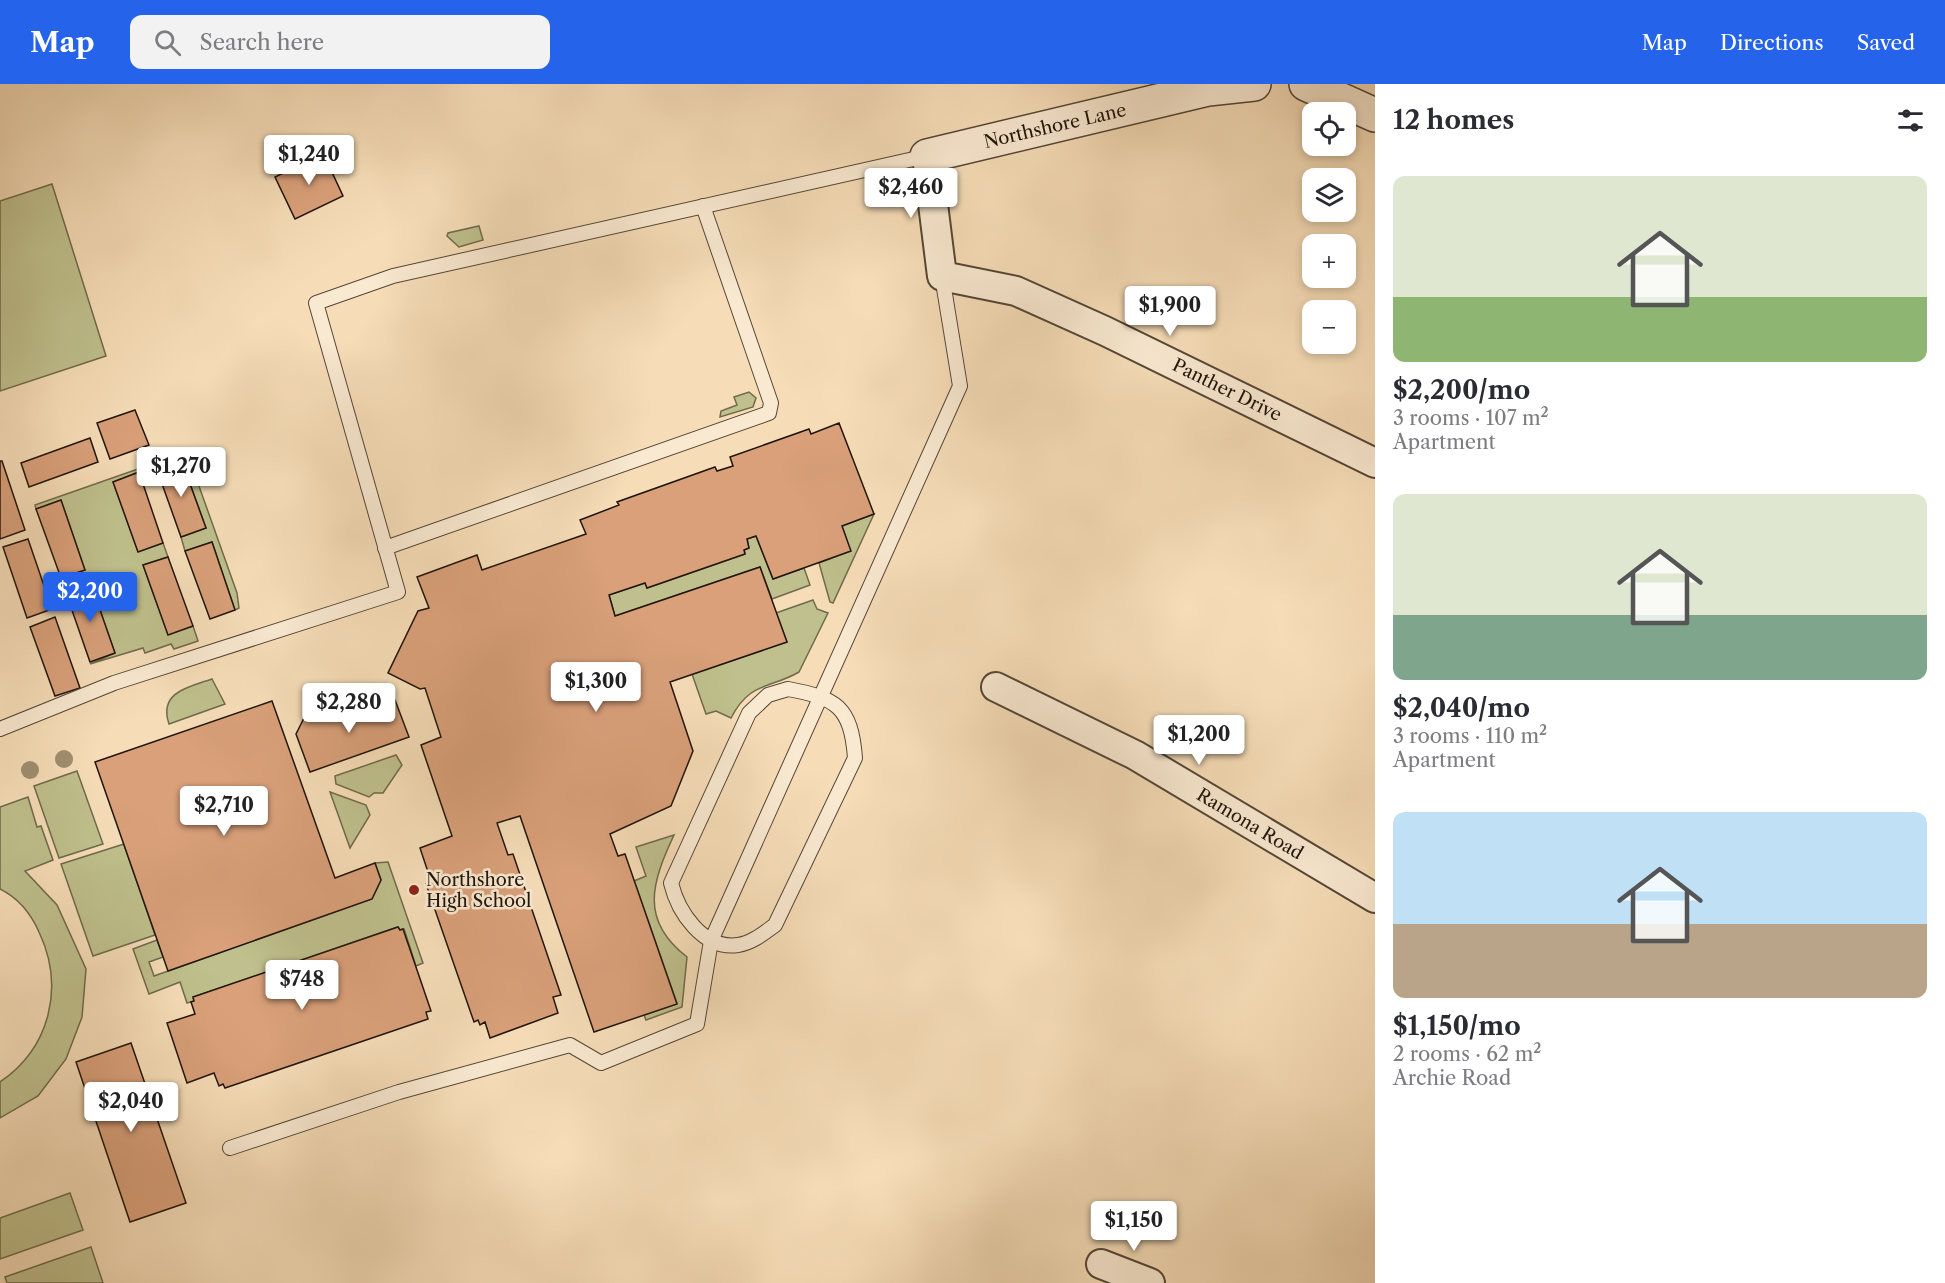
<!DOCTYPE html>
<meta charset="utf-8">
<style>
body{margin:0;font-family:"Libre Caslon Text",serif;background:#f2f2f3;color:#2b2b33;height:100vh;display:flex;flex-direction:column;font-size:22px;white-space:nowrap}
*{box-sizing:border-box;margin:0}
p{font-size:20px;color:#7c7c81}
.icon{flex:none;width:33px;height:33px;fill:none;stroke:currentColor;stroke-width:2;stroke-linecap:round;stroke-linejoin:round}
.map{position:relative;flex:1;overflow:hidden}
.drawer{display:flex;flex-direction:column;background:#fff;width:570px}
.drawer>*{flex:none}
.controls{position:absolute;left:1302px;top:18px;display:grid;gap:12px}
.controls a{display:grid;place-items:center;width:54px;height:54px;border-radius:12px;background:#fff;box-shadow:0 3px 9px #0003;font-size:30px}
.price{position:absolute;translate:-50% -51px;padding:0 14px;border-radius:6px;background:#fff;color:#222;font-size:20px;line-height:39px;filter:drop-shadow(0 2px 3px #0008)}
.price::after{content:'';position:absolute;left:50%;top:36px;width:18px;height:14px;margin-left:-9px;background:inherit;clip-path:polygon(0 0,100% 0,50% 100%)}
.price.current{background:#2563eb;color:#fff}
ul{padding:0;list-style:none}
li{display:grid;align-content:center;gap:12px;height:318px;padding:0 18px}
li span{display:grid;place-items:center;height:186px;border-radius:12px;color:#555}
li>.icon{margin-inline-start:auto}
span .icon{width:108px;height:108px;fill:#fffc;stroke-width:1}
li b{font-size:26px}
h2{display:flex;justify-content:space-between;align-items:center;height:72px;padding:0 18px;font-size:26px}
header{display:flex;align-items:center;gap:36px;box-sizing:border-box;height:84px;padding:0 30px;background:#2563eb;color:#fff}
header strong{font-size:28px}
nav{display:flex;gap:33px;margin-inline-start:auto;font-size:21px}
.search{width:420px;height:54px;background:#f2f2f3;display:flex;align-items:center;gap:15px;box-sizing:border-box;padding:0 21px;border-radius:12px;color:#7c7c81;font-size:22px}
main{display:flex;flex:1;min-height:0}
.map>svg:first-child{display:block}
.green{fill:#bfc08d;stroke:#6f6a4c;stroke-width:1.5}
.building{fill:#d9a07a;stroke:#1f140a;stroke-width:1.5}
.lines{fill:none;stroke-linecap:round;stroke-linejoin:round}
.service-casing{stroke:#554636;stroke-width:16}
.minor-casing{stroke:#554636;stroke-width:32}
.tertiary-casing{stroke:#554636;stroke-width:36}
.service{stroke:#f9e9d1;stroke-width:14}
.minor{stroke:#f9e9d1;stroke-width:28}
.tertiary{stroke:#f9e9d1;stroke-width:33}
.tree{fill:#9f8f72}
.poi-dot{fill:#8f2418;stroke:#f9e9d1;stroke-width:2}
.labels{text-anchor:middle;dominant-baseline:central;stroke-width:5;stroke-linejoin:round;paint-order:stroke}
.street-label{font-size:18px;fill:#1f140a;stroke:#f9e9d1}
.poi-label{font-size:18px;fill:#1f140a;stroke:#f9e9d1;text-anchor:start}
</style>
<header>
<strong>Map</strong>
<div class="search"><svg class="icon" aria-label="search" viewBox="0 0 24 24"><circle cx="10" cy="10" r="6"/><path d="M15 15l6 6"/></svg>Search here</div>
<nav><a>Map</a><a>Directions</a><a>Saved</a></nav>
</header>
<main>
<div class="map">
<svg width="1375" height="1199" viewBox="0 0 1375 1199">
<rect width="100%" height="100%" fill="#f6ddb8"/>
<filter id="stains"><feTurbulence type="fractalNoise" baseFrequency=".00333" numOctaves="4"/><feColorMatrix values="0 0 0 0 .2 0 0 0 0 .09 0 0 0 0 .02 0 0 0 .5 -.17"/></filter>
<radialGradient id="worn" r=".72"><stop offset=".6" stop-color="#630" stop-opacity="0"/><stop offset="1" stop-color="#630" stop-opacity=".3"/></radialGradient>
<g class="green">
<polygon points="52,100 106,272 0,307 0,117"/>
<polygon points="479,142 483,156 459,163 447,152 448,149"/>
<polygon points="749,308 756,314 753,323 720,333 721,327 737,321 734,313"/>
<polygon points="177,370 189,374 237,509 239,524 235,526 212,458 185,467 181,453 206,444 181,375 156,383 155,378"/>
<polygon points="138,385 139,388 113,398 138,467 163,459 168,473 143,481 168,550 193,542 198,557 174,565 171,560 145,569 143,564 90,580 115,569 91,500 66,509 61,494 85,486 61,416 36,425 35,421"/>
<polygon points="874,430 833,519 830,518 819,479 850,467 842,442"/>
<polygon points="756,452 773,495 804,484 810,501 772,515 760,483 615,532 609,511 645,499 647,504 745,470 744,466 749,464 747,455"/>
<path d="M 813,516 L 817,525 L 828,529 L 799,588 C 770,605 750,597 731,634 L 716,627 L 706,630 L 692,590 L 787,558 L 776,529 Z"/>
<path d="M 212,595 L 225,620 L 169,640 C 158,608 189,603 212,595 Z"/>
<polygon points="396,671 402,681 383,709 374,709 369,713 336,700 335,692"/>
<polygon points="77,687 103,760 59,774 34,702"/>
<polygon points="330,708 366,721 370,731 350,764"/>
<path d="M 28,713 L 37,743 L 41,742 L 53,776 L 25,787 L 57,821 L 86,885 L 82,933 L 66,975 L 38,1012 L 0,1034 L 0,998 C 50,964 65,903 39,848 C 31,830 18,814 0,805 L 0,723 Z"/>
<path d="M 674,751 C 652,798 639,836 687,873 L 682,923 L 646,936 L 644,931 L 677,919 L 634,797 L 646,792 L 636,763 Z"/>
<polygon points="124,760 155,851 93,872 61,780"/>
<polygon points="388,778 423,879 416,882 404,845 400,846 398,843 193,913 194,917 187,919 180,898 149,910 133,865 157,856 163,873 149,878 154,892 372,815 381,796 375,779"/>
<polygon points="70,1109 83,1146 0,1175 0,1134"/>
<polygon points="91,1163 103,1199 7,1199 5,1193"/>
</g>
<g class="building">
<polygon points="323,69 343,112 295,135 275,93"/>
<polygon points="135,326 149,361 110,375 97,339"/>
<polygon points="839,339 874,430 842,442 851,467 773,495 756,452 747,455 749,464 744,466 745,470 647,504 645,499 609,511 615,532 760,483 787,558 670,598 693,667 671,722 610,750 618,772 625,770 677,920 594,948 520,732 497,739 508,771 513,770 561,911 553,913 558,929 490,954 485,938 480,941 478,936 474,938 426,800 430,798 430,794 420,764 452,752 421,661 441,653 425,604 420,605 388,589 418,527 429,524 417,493 477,471 482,486 586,450 580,436 619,421 617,418 715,383 717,387 733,382 730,373 809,345 811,350"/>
<polygon points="90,354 98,378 29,403 21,379"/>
<polygon points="181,375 206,444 181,453 156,383"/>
<polygon points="0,377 2,377 25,446 0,455"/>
<polygon points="139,388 163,459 138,468 113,398"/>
<polygon points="61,416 85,486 61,494 36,425"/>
<polygon points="28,455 52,525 27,534 3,463"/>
<polygon points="212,458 235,526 210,535 185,467"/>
<polygon points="168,473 193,542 168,551 143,481"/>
<polygon points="91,500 115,569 90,578 66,509"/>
<polygon points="55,533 80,604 55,612 30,543"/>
<polygon points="395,616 409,653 310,688 296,650 304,634 336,622 353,630"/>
<polygon points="272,617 335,794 375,779 381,796 372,815 168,887 95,678"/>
<polygon points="398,843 400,846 403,845 431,927 426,928 428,935 225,1004 223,1000 219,1002 214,989 187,999 167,939 195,930 191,918 194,917 193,913"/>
<polygon points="131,959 186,1119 130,1138 76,978"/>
</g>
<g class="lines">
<defs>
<g id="service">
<polyline points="385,464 769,329 771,319 703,122"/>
<path d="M 788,605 C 836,614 851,622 855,674 L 775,841 C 764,849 752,859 738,861 C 703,866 678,828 671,799 L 749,629 L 768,611 Z"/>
<polyline points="0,645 114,599 398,508 316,219 393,192 927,72"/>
<polyline points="230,1064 399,1008 570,961 601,979 697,940 711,857 960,302 942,192"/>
</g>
<g id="minor">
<polyline points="927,72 942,192 1016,207 1105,247 1375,379"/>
<polyline points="996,603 1135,671 1375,814"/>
<polyline points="1101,1180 1150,1199"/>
</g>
<g id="tertiary">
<polyline points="1306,0 1375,31"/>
<polyline points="927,72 1208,5 1254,0"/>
</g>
</defs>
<use href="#service" class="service-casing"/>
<use href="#minor" class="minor-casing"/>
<use href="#tertiary" class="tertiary-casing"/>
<use href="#service" class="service"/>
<use href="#minor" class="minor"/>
<use href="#tertiary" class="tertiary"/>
</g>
<g class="tree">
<circle cx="64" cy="675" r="9"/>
<circle cx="30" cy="686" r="9"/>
</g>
<circle class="poi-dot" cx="414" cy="806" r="6"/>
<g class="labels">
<g class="street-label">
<text transform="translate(1055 42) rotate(-13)">Northshore Lane</text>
<text transform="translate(1227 306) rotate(26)">Panther Drive</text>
<text transform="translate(1250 740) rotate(31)">Ramona Road</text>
</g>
<g class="poi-label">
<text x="426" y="796">Northshore<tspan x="426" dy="21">High School</tspan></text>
</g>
</g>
<rect width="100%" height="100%" filter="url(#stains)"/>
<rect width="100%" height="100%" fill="url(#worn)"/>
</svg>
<div class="controls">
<a><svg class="icon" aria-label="locate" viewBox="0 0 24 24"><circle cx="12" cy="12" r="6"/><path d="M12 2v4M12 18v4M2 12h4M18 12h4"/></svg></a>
<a><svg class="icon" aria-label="layers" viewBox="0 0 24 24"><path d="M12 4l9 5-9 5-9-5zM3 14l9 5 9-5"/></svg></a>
<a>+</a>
<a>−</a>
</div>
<b class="price" style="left:309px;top:102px">$1,240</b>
<b class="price" style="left:911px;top:135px">$2,460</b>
<b class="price" style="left:1170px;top:253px">$1,900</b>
<b class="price" style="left:181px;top:414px">$1,270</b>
<b class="price current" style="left:90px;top:539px">$2,200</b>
<b class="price" style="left:596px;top:629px">$1,300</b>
<b class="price" style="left:349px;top:650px">$2,280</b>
<b class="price" style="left:1199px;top:682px">$1,200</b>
<b class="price" style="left:224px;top:753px">$2,710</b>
<b class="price" style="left:302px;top:927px">$748</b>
<b class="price" style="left:131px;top:1049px">$2,040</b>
<b class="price" style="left:1134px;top:1168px">$1,150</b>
</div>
<section class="drawer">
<h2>12 homes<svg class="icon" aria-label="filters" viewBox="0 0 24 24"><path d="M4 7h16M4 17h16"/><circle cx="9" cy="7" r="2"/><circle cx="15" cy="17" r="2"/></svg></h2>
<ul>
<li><span style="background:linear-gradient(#dfe7d0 65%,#8fb573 0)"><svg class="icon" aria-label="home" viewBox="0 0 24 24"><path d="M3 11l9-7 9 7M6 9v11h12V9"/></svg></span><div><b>$2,200/mo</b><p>3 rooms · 107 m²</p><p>Apartment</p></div></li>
<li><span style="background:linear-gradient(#dfe7d0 65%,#7fa58c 0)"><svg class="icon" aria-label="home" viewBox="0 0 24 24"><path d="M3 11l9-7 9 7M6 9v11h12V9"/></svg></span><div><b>$2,040/mo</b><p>3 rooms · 110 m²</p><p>Apartment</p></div></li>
<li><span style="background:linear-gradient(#bfe0f5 60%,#b9a48a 0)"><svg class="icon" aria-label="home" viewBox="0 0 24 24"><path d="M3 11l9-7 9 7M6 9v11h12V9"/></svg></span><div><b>$1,150/mo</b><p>2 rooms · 62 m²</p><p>Archie Road</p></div></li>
</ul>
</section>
</main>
